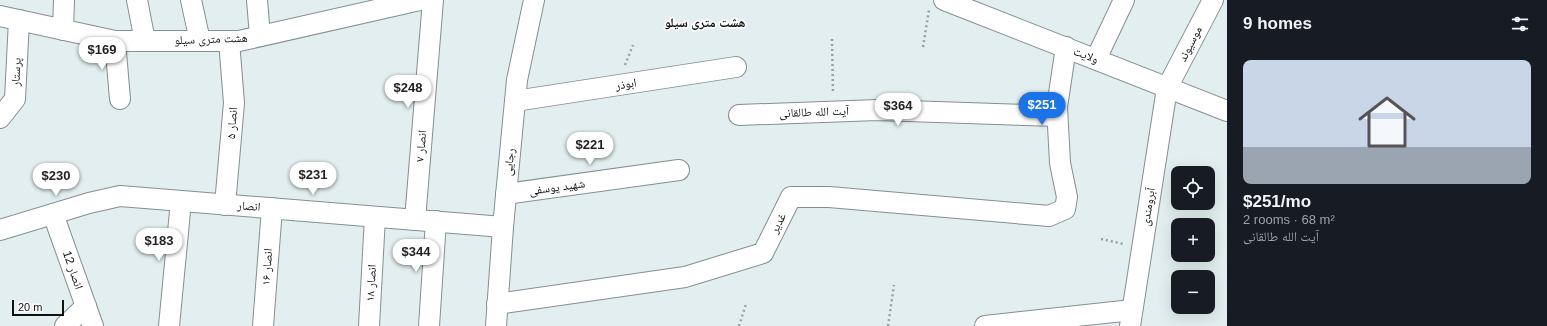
<!DOCTYPE html>
<meta charset="utf-8">
<style>
body{margin:0;font-family:Helvetica,"Noto Naskh Arabic",sans-serif;background:#20242c;color:#f1f3f6;height:100vh;display:flex;flex-direction:column;font-size:15px;white-space:nowrap}
*{box-sizing:border-box;margin:0}
p{font-size:13px;color:#9ea1a6}
.icon{flex:none;width:22px;height:22px;fill:none;stroke:currentColor;stroke-width:2;stroke-linecap:round;stroke-linejoin:round}
.map{position:relative;flex:1;overflow:hidden}
.drawer{display:flex;flex-direction:column;background:#171b24;width:320px}
.drawer>*{flex:none}
.controls{position:absolute;left:1171px;top:166px;display:grid;gap:8px}
.controls a{display:grid;place-items:center;width:44px;height:44px;border-radius:8px;background:#171b24;box-shadow:0 4px 16px #0002;font-size:20px}
.scale{position:absolute;left:12px;bottom:10px;width:52px;box-sizing:border-box;padding-left:4px;border:2px solid #0e1212;border-top:0;font-size:11px;line-height:14px;white-space:nowrap;color:#0e1212;-webkit-text-stroke:3px #fff;paint-order:stroke}
.price{position:absolute;translate:-50% -34px;padding:0 9px;border-radius:14px;background:#fff;color:#222;font-size:13px;line-height:26px;filter:drop-shadow(0 1px 2px #0008)}
.price::after{content:'';position:absolute;left:50%;top:24px;width:12px;height:9px;margin-left:-6px;background:inherit;clip-path:polygon(0 0,100% 0,50% 100%)}
.price.selected{background:#1a73e8;color:#fff}
ul{padding:0;list-style:none}
li{display:grid;align-content:center;gap:8px;height:212px;padding:0 16px}
li span{display:grid;place-items:center;height:124px;border-radius:8px;color:#555}
li>.icon{margin-inline-start:auto}
span .icon{width:72px;height:72px;fill:#fffc;stroke-width:1}
li b{font-size:17px}
h2{display:flex;justify-content:space-between;align-items:center;height:48px;padding:0 16px;font-size:17px}
main{display:flex;flex:1;min-height:0}
.map>svg:first-child{display:block}
.lines{fill:none;stroke-linecap:round;stroke-linejoin:round}
.minor-casing{stroke:#848f90;stroke-width:22}
.path{stroke:#97a0a1;stroke-width:2.5;stroke-dasharray:2 3;stroke-linecap:butt}
.minor{stroke:#fff;stroke-width:20}
.labels{text-anchor:middle;dominant-baseline:central;stroke-width:3.5;stroke-linejoin:round;paint-order:stroke}
.street-label{font-size:12px;fill:#0e1212;stroke:#fff}
.neighbourhood-label{font-size:13px;font-weight:bold;fill:#0e1212;stroke:#fff}
</style>
<main>
<div class="map">
<svg width="1227" height="326" viewBox="0 0 1227 326">
<rect width="100%" height="100%" fill="#e2eeef"/>
<g class="lines">
<defs>
<g id="minor">
<polyline points="137,0 145,41"/>
<polyline points="191,0 200,41"/>
<polyline points="257,0 260,36"/>
<polyline points="944,0 1227,111"/>
<polyline points="0,16 115,41 239,41 420,0"/>
<polyline points="63,30 64,0"/>
<polyline points="115,41 120,99"/>
<polyline points="1096,59 1124,0"/>
<polyline points="515,101 736,67"/>
<polyline points="739,115 878,110 1057,116"/>
<polyline points="0,118 15,99 19,20"/>
<polyline points="506,194 679,170"/>
<polyline points="225,205 234,103 229,41"/>
<polyline points="53,214 93,326"/>
<polyline points="415,220 433,0"/>
<polyline points="0,230 89,203 120,196 503,227"/>
<polyline points="497,304 685,277 763,253 791,197 829,197 1049,216 1065,209 1067,197 1060,163 1057,107 1066,47"/>
<polyline points="65,326 86,306"/>
<polyline points="169,326 181,201"/>
<polyline points="263,326 272,208"/>
<polyline points="369,326 375,217"/>
<polyline points="429,326 436,221"/>
<polyline points="496,326 503,227 517,80 534,0"/>
<polyline points="985,326 1132,310"/>
<polyline points="1130,326 1167,88 1213,0"/>
</g>
</defs>
<use href="#minor" class="minor-casing"/>
<g class="path">
<polyline points="832,39 833,94"/>
<polyline points="923,47 929,10"/>
<polyline points="625,65 633,45"/>
<polyline points="1101,239 1124,244"/>
<polyline points="739,326 746,304"/>
<polyline points="888,326 894,285"/>
</g>
<use href="#minor" class="minor"/>
</g>
<g class="labels">
<g class="street-label">
<text transform="translate(211 39) rotate(-2)">هشت متری سیلو</text>
<text transform="translate(1190 44) rotate(-63)">موسیوند</text>
<text transform="translate(1086 55) rotate(22)">ولایت</text>
<text transform="translate(16 72) rotate(-87)">پرستار</text>
<text transform="translate(626 84) rotate(-9)">ابوذر</text>
<text transform="translate(814 112) rotate(-2)">آیت الله طالقانی</text>
<text transform="translate(232 123) rotate(-86)">انصار ۵</text>
<text transform="translate(421 146) rotate(-85)">انصار ۷</text>
<text transform="translate(509 162) rotate(-84)">رجایی</text>
<text transform="translate(557 187) rotate(-8)">شهید یوسفی</text>
<text transform="translate(249 206) rotate(5)">انصار</text>
<text transform="translate(1148 207) rotate(-81)">آبرومندی</text>
<text transform="translate(778 223) rotate(-63)">غدیر</text>
<text transform="translate(267 267) rotate(-86)">انصار ۱۶</text>
<text transform="translate(73 270) rotate(71)">انصار 12</text>
<text transform="translate(371 283) rotate(-87)">انصار ۱۸</text>
</g>
<g class="neighbourhood-label">
<text x="705" y="22">هشت متری سیلو</text>
</g>
</g>
</svg>
<div class="controls">
<a><svg class="icon" aria-label="locate" viewBox="0 0 24 24"><circle cx="12" cy="12" r="6"/><path d="M12 2v4M12 18v4M2 12h4M18 12h4"/></svg></a>
<a>+</a>
<a>−</a>
</div>
<div class="scale">20 m</div>
<b class="price" style="left:102px;top:71px">$169</b>
<b class="price" style="left:408px;top:109px">$248</b>
<b class="price selected" style="left:1042px;top:126px">$251</b>
<b class="price" style="left:898px;top:127px">$364</b>
<b class="price" style="left:590px;top:166px">$221</b>
<b class="price" style="left:313px;top:196px">$231</b>
<b class="price" style="left:56px;top:197px">$230</b>
<b class="price" style="left:159px;top:262px">$183</b>
<b class="price" style="left:416px;top:273px">$344</b>
</div>
<section class="drawer">
<h2>9 homes<svg class="icon" aria-label="filters" viewBox="0 0 24 24"><path d="M4 7h16M4 17h16"/><circle cx="9" cy="7" r="2"/><circle cx="15" cy="17" r="2"/></svg></h2>
<ul>
<li><span style="background:linear-gradient(#c9d6e8 70%,#9aa5b1 0)"><svg class="icon" aria-label="home" viewBox="0 0 24 24"><path d="M3 11l9-7 9 7M6 9v11h12V9"/></svg></span><div><b>$251/mo</b><p>2 rooms · 68 m²</p><p>آیت الله طالقانی</p></div></li>
</ul>
</section>
</main>
